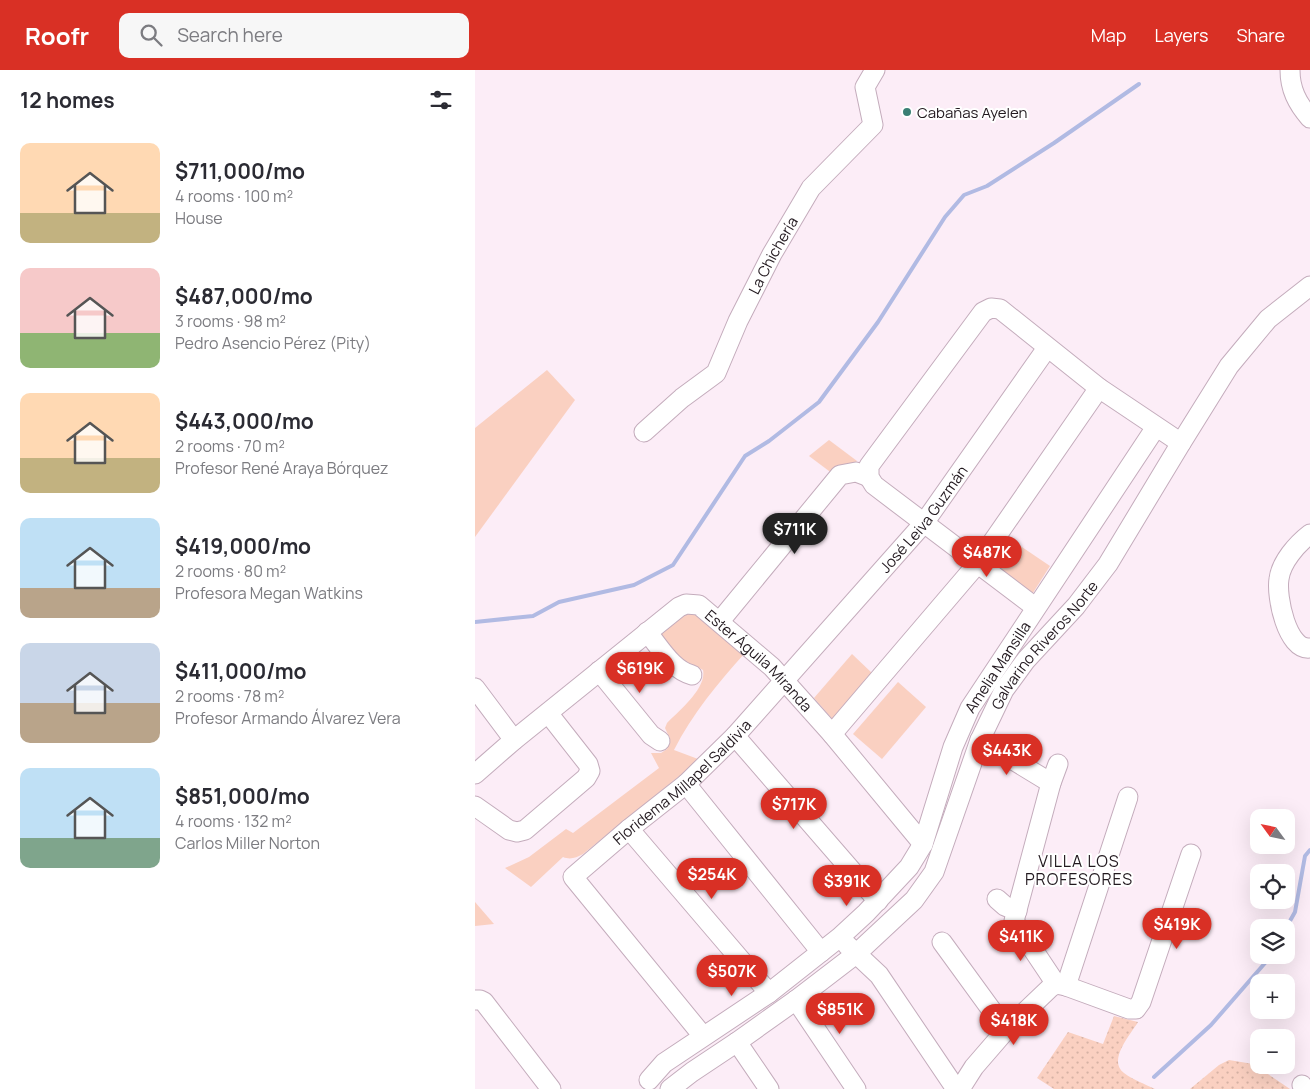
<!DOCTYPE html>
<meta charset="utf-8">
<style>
body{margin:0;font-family:Manrope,sans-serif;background:#f7f7f7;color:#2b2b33;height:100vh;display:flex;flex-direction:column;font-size:19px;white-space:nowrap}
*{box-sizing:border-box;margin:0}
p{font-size:16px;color:#7c7c81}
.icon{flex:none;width:28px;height:28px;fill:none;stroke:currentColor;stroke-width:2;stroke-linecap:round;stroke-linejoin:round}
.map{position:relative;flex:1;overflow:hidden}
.sheet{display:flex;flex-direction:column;background:#fff;width:475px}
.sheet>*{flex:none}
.needle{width:32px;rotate:303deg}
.buttons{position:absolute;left:775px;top:739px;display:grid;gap:10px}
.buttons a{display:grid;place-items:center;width:45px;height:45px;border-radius:10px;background:#fff;box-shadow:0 5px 20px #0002;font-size:25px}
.price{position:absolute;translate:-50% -42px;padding:0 11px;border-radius:18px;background:#d93025;color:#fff;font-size:16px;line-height:32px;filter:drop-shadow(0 1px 2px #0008)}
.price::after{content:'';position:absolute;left:50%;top:30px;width:15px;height:11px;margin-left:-8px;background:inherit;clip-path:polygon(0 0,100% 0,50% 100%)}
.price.current{background:#222;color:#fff}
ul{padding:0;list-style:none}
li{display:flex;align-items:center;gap:15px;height:125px;padding:0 20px}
li span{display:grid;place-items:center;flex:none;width:140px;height:100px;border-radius:10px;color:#555}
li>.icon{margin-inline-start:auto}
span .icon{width:60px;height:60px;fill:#fffc;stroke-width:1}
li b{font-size:21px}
h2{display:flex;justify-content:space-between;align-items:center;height:60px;padding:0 20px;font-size:21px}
header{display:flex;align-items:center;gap:30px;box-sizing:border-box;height:70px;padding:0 25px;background:#d93025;color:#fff}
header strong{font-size:24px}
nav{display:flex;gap:28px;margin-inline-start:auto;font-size:18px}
.search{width:350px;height:45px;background:#f7f7f7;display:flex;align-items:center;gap:12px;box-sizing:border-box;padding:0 18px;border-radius:10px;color:#7c7c81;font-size:19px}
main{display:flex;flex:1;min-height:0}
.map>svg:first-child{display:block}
.grass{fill:#fad0c1}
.park{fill:url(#park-dots)}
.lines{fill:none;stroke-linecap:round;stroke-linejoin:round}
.stream{stroke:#b1bae3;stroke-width:4}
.minor-casing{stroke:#c4acbc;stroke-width:21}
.minor{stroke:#fff;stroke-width:19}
.poi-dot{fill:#3a7f74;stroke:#fff;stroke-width:2}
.labels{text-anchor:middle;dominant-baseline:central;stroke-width:4;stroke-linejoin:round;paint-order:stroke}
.poi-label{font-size:15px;fill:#22191f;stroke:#fff;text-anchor:start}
.street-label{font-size:15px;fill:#22191f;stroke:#fff}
.neighbourhood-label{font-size:16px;letter-spacing:1px;fill:#22191f;stroke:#fff}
</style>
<header>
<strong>Roofr</strong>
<div class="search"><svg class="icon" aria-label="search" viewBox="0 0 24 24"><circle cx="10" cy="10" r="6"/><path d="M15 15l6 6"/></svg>Search here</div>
<nav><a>Map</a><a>Layers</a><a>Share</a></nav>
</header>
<main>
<section class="sheet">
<h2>12 homes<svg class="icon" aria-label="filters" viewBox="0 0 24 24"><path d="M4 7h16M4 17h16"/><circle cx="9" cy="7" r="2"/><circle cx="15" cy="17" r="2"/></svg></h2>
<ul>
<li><span style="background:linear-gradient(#ffd9b3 70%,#c2b280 0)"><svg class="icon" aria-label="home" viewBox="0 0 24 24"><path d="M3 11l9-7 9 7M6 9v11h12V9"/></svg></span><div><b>$711,000/mo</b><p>4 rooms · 100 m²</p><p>House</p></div></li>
<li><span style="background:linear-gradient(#f6c9c9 65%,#8fb573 0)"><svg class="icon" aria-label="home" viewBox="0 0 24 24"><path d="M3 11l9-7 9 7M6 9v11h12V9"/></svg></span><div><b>$487,000/mo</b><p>3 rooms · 98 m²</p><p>Pedro Asencio Pérez (Pity)</p></div></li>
<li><span style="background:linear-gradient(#ffd9b3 65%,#c2b280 0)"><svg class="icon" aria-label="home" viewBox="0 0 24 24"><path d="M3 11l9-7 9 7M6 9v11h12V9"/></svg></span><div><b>$443,000/mo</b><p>2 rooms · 70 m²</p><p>Profesor René Araya Bórquez</p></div></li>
<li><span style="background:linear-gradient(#bfe0f5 70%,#b9a48a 0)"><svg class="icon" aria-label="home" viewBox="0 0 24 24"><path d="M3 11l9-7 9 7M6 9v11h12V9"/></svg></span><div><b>$419,000/mo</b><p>2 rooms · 80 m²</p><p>Profesora Megan Watkins</p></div></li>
<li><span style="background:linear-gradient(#c9d6e8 60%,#b9a48a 0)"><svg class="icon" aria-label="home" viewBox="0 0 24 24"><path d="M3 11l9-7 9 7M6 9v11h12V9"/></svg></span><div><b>$411,000/mo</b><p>2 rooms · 78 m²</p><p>Profesor Armando Álvarez Vera</p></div></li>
<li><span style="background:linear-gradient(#bfe0f5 70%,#7fa58c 0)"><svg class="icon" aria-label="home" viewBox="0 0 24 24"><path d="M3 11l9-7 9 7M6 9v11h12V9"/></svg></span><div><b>$851,000/mo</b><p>4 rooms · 132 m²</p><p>Carlos Miller Norton</p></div></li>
</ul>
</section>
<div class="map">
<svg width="835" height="1019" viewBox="0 0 835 1019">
<defs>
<pattern id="park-dots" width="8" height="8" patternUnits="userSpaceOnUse" patternTransform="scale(1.25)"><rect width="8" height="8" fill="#fad0c1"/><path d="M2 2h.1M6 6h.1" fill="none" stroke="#d6b2a5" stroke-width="1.8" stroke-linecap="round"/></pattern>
</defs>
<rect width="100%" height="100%" fill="#fcedf7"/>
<g class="grass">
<polygon points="72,300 100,330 0,467 0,358"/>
<polygon points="354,370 382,391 374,400 358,404 334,386"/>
<polygon points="532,467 575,496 556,526 515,495"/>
<path d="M 213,541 L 231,551 L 270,583 C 243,613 217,644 199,680 L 223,689 L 213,699 L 108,784 C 101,788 95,790 88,787 L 56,817 L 30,798 L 54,787 L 91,759 L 98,763 L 184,698 L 176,683 L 186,683 L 192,679 L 195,669 L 190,658 L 192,653 C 204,641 232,618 228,600 L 219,595 L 207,593 L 185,572 L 187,562 Z"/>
<polygon points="377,584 398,604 360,652 339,628"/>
<polygon points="423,612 451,637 407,689 378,664"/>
<polygon points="0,832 19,854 0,856"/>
</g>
<g class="park">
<path d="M 639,946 L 663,952 C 656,964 632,990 649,1003 C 658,1010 670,1014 680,1019 L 579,1019 L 562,1008 L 593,962 L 628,974 Z"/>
<polygon points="754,990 778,994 815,1019 715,1019 744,995"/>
</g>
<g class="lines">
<g class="stream">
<polyline points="0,552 58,546 84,532 159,515 198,495 270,386 294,371 344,332 403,252 470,147 489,125 512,116 579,73 664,14"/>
<polyline points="811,858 820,842 830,786 835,780"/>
<polyline points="679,1007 736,955 790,893 795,885"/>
</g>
<defs>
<g id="minor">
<path d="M 815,0 C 815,19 822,33 835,48"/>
<path id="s1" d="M 169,362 L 207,328 L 241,303 L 263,251 L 297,184 L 336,118 L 398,55 L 390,17 L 400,0"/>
<path d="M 835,464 C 822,474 806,492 804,509 C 801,526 812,581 835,578"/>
<polyline points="560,537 399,415 394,407 394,396 508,242 516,238 525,239 624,318 706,373"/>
<polyline points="245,551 365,405 381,402 394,407"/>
<path d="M 172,562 C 185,577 197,600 217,605"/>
<polyline points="124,601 176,665 185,671"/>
<polyline points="0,618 39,670"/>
<polyline points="357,664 503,493 624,318"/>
<polyline points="260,666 403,831"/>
<polyline points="505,670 576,713"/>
<polyline points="583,694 576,713 539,851 581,914 591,916 654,939 661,939 666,932 716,784"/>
<path id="s2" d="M 0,704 L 39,670 L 204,537 L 211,534 L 224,535 L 297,597 L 357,664 L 448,774"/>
<polyline points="211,714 346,882"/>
<polyline points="0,736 34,760 42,762 50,760 111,708 115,701 113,694 73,643"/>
<polyline points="154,759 294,923"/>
<polyline points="522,829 530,836 542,841"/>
<polyline points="467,872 531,960"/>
<polyline points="372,875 404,905 481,1019"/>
<polyline points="591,916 653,727"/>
<polyline points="0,930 5,930 9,932 76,1019"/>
<polyline points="321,930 381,1019"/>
<path id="s3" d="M 228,966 L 98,807 L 154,759 L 211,714 L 260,666 L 449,453 L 572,278"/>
<polyline points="262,972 294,1019"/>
<path id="s4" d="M 174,1010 L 189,993 L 294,923 L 365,867 L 391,843 L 434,797 L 448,774 L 478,677 L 495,638 L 681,357"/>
<polyline points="827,1015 829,1019"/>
<path id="s5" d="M 195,1019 L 217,1002 L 262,972 L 321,930 L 381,884 L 439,830 L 459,802 L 505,670 L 529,620 L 551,590 L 601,536 L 633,494 L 706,373 L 754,296 L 793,249 L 835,216"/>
<polyline points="485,1019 499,997 531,960 576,917 581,914"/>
</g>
</defs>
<use href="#minor" class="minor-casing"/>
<use href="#minor" class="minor"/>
</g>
<circle class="poi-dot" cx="432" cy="42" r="5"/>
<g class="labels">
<g class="poi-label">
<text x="442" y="42">Cabañas Ayelen</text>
</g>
<g class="street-label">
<text stroke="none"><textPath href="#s1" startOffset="224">La Chichería</textPath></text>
<text stroke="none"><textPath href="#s3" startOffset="708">José Leiva Guzmán</textPath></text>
<text stroke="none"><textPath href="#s5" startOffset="599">Galvarino Riveros Norte</textPath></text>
<text stroke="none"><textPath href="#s2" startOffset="366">Ester Águila Miranda</textPath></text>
<text stroke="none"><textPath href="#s4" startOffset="558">Amelia Mansilla</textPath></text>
<text stroke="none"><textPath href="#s3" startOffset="350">Floridema Millapel Saldivia</textPath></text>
</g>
<g class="neighbourhood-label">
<text x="604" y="791">VILLA LOS<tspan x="604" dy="18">PROFESORES</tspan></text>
</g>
</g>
</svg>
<div class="buttons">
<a><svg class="needle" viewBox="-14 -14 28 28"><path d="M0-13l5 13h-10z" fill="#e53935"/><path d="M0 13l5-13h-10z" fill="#7c7c81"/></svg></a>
<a><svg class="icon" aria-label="locate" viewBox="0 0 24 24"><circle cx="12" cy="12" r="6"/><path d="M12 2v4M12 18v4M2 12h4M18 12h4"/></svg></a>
<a><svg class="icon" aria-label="layers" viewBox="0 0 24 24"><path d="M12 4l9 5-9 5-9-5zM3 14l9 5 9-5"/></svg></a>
<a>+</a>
<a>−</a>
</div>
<b class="price current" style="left:320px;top:485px">$711K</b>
<b class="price" style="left:512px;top:508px">$487K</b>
<b class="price" style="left:165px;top:624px">$619K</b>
<b class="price" style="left:532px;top:706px">$443K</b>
<b class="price" style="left:319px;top:760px">$717K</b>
<b class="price" style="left:237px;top:830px">$254K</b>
<b class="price" style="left:372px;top:837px">$391K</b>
<b class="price" style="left:702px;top:880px">$419K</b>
<b class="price" style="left:546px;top:892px">$411K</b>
<b class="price" style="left:257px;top:927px">$507K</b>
<b class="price" style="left:365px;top:965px">$851K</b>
<b class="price" style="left:539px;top:976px">$418K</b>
</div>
</main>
